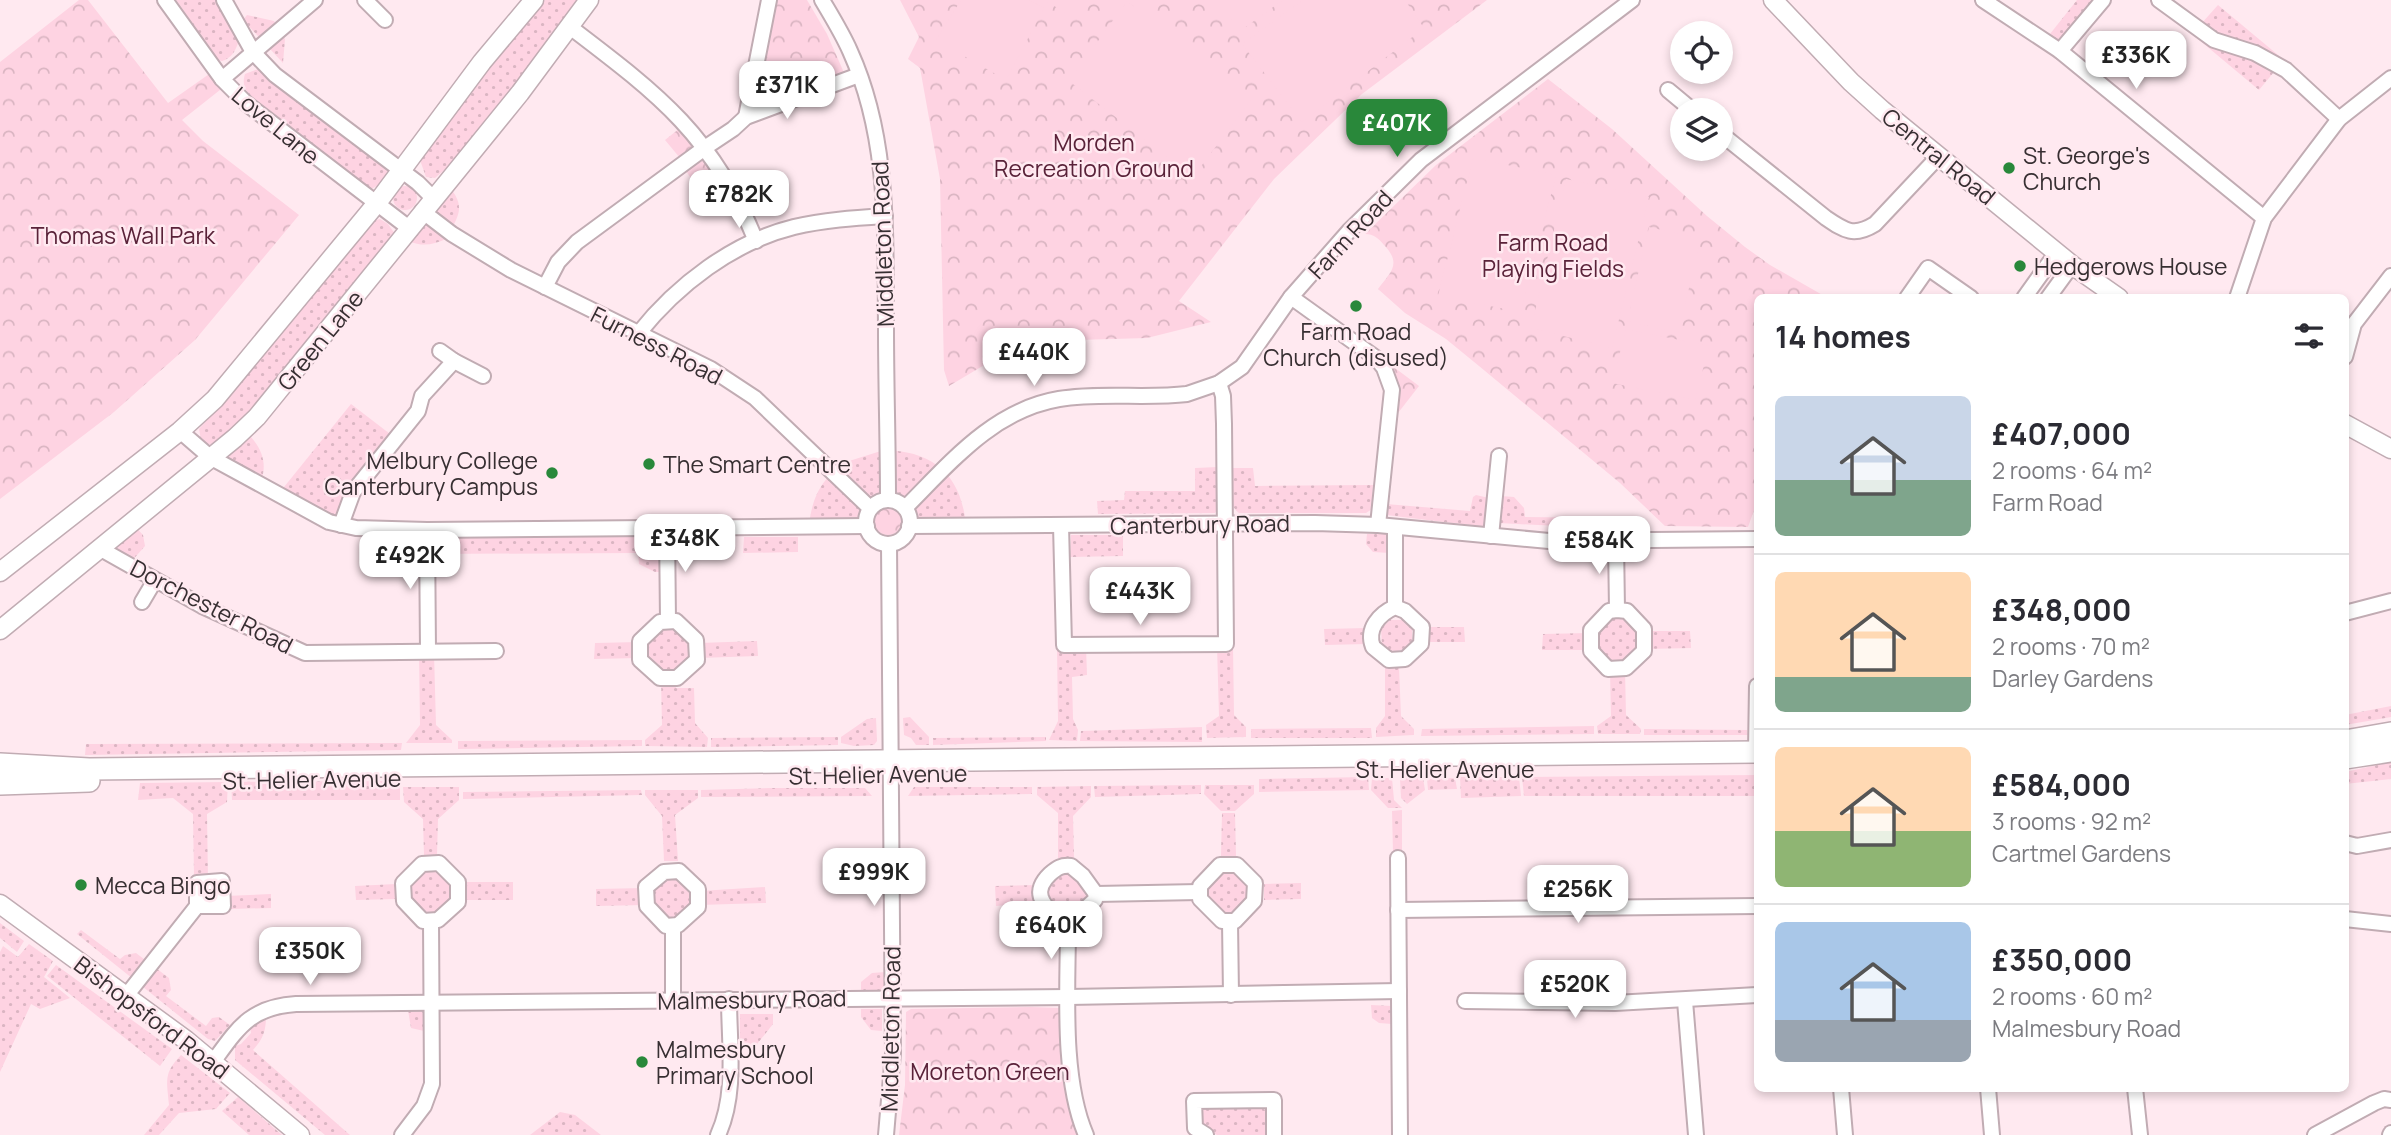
<!DOCTYPE html>
<meta charset="utf-8">
<style>
body{margin:0;font-family:Manrope,sans-serif;background:#f2f2f3;color:#2b2b33;height:100vh;display:flex;flex-direction:column;font-size:26px;white-space:nowrap}
*{box-sizing:border-box;margin:0}
p{font-size:23px;color:#7c7c81}
.icon{flex:none;width:38px;height:38px;fill:none;stroke:currentColor;stroke-width:2;stroke-linecap:round;stroke-linejoin:round}
.map{position:relative;flex:1;overflow:hidden}
.side{position:absolute;left:1754px;top:294px;width:595px;height:798px;display:flex;flex-direction:column;background:#fff;border-radius:10px;box-shadow:0 4px 10px #0003}
.side>*{flex:none}
.fabs{position:absolute;left:1670px;top:21px;display:grid;gap:14px}
.fabs a{display:grid;place-items:center;width:63px;height:63px;border-radius:50%;background:#fff;box-shadow:0 4px 10px #0003;font-size:35px}
.price{position:absolute;translate:-50% -60px;padding:0 16px;border-radius:14px;background:#fff;color:#222;font-size:23px;line-height:46px;filter:drop-shadow(0 2px 4px #0008)}
.price::after{content:'';position:absolute;left:50%;top:42px;width:21px;height:16px;margin-left:-10px;background:inherit;clip-path:polygon(0 0,100% 0,50% 100%)}
.price.on{background:#29883a;color:#fff}
ul{padding:0;list-style:none}
li{display:flex;align-items:center;gap:21px;height:175px;padding:0 21px}
li+li{border-top:2px solid #e1e1e2}
li span{display:grid;place-items:center;flex:none;width:196px;height:140px;border-radius:10px;color:#555}
li>.icon{margin-inline-start:auto}
span .icon{width:84px;height:84px;fill:#fffc;stroke-width:1}
li b{font-size:30px}
h2{display:flex;justify-content:space-between;align-items:center;height:84px;padding:0 21px;font-size:30px}
.map>svg:first-child{display:block}
.grass{fill:url(#grass-dots)}
.park{fill:url(#park-crowns)}
.pitch{fill:#fed3e2}
.lines{fill:none;stroke-linecap:round;stroke-linejoin:round}
.minor-casing{stroke:#c1acb3;stroke-width:18}
.major-casing{stroke:#c1acb3;stroke-width:21}
.highway-casing{stroke:#c1acb3;stroke-width:24}
.minor{stroke:#fff;stroke-width:14}
.major{stroke:#fff;stroke-width:18}
.highway{stroke:#fff;stroke-width:21}
.poi-dot{fill:#29883a;stroke:#ffe9f0;stroke-width:2.5}
.labels{text-anchor:middle;dominant-baseline:central;stroke-width:5;stroke-linejoin:round;paint-order:stroke}
.street-label{font-size:23px;fill:#372f32;stroke:#ffe9f0}
.park-label{font-size:23px;fill:#5a2239;stroke:#ffe9f0}
.poi-label{font-size:23px;fill:#372f32;stroke:#ffe9f0;text-anchor:start}
</style>
<div class="map">
<svg width="2391" height="1135" viewBox="0 0 2391 1135">
<defs>
<pattern id="grass-dots" width="8" height="8" patternUnits="userSpaceOnUse" patternTransform="scale(1.75)"><rect width="8" height="8" fill="#fed3e2"/><path d="M2 2h.1M6 6h.1" fill="none" stroke="#dab5c2" stroke-width="1.8" stroke-linecap="round"/></pattern>
<pattern id="park-crowns" width="20" height="18" patternUnits="userSpaceOnUse" patternTransform="scale(1.75)"><rect width="20" height="18" fill="#fed3e2"/><path d="M2 6a3 3 0 1 1 6 0M12 15a3 3 0 1 1 6 0" fill="none" stroke="#dab5c2"/></pattern>
</defs>
<rect width="100%" height="100%" fill="#ffe9f0"/>
<g class="grass">
<path d="M 176,0 L 217,0 L 239,40 C 236,50 232,58 222,61 L 218,60 Z"/>
<path d="M 545,0 L 584,0 C 539,60 493,131 435,178 L 426,177 L 420,160 L 427,142 Z"/>
<polygon points="2077,0 2100,0 2059,48 2046,39"/>
<polygon points="2218,5 2284,60 2259,90 2192,34"/>
<polygon points="247,15 274,21 285,39 283,63 243,20"/>
<path d="M 258,69 L 389,170 C 385,180 380,185 371,189 L 256,101 C 247,92 241,87 245,74 Z"/>
<path d="M 447,184 C 467,207 459,215 446,239 C 433,245 422,247 409,241 Z"/>
<circle cx="405" cy="198" r="12"/>
<polygon points="380,219 388,224 395,234 252,414 223,440 208,445 201,440 199,429 274,342 336,262 372,221"/>
<polygon points="351,404 394,437 339,521 280,492"/>
<path d="M 246,432 C 261,446 268,462 261,481 L 215,457 Z"/>
<path d="M 884,450 C 933,451 961,474 966,525 L 914,525 C 913,498 892,486 869,501 L 834,470 L 846,462 Z"/>
<polygon points="1218,467 1219,507 1215,513 1098,514 1097,501 1124,500 1125,491 1195,491 1195,468"/>
<path d="M 1231,468 L 1253,468 L 1255,486 L 1373,485 L 1372,509 L 1366,513 L 1239,513 C 1227,505 1231,481 1231,468 Z"/>
<path d="M 830,475 L 864,508 L 860,518 L 861,524 L 809,524 C 812,504 816,490 830,475 Z"/>
<polygon points="1476,495 1489,498 1485,527 1386,515 1386,504 1470,511 1473,497"/>
<polygon points="1501,496 1514,497 1524,508 1525,517 1616,518 1616,529 1499,523"/>
<polygon points="133,524 143,535 145,546 130,563 105,547"/>
<polygon points="667,530 666,572 655,572 639,564 638,553 431,554 431,534"/>
<polygon points="1367,534 1389,534 1390,553 1373,552 1366,544"/>
<polygon points="1071,535 1123,535 1123,556 1070,557"/>
<polygon points="744,537 798,537 798,552 743,553"/>
<polygon points="1610,614 1625,614 1641,631 1641,650 1625,665 1609,665 1594,650 1594,631"/>
<path d="M 1390,620 L 1404,620 L 1412,627 L 1412,644 C 1401,652 1393,654 1382,646 L 1381,629 Z"/>
<polygon points="675,623 694,641 695,659 676,676 661,678 643,659 642,642 661,624"/>
<polygon points="1426,627 1464,627 1465,642 1426,642"/>
<polygon points="1367,628 1367,644 1325,645 1324,629"/>
<polygon points="1646,631 1690,631 1691,648 1646,649"/>
<polygon points="1589,633 1589,650 1542,650 1543,634"/>
<polygon points="757,641 758,656 699,658 699,643"/>
<polygon points="639,642 638,658 594,659 595,643"/>
<polygon points="1217,646 1233,646 1234,715 1246,727 1246,737 1207,738 1206,725 1219,716"/>
<polygon points="1057,647 1086,647 1087,675 1072,677 1073,719 1078,730 1077,741 1049,740 1058,721"/>
<polygon points="419,653 434,653 436,725 452,740 452,743 406,743 420,725"/>
<polygon points="1385,667 1399,667 1401,716 1414,729 1414,735 1376,737 1376,728 1385,716"/>
<polygon points="1625,670 1626,715 1641,729 1640,734 1598,734 1597,726 1611,716 1610,671"/>
<polygon points="661,680 676,680 676,688 694,688 695,723 708,738 707,747 645,746 645,740 662,725"/>
<polygon points="2391,706 2391,717 2345,725 2345,715"/>
<polygon points="910,717 929,737 929,745 916,745 911,738 904,735 903,718"/>
<polygon points="876,718 877,741 874,745 854,746 841,743 841,737 867,719"/>
<polygon points="1594,726 1594,734 1421,736 1422,729"/>
<polygon points="1202,727 1202,742 1080,741 1081,731"/>
<polygon points="1371,728 1372,738 1251,738 1251,729"/>
<polygon points="1644,729 1747,730 1748,735 1644,735"/>
<polygon points="838,737 838,745 711,747 711,738"/>
<polygon points="1046,737 1046,741 933,745 933,738"/>
<polygon points="642,740 642,746 458,749 458,741"/>
<polygon points="402,743 401,750 85,755 86,744"/>
<polygon points="2391,762 2391,779 2345,784 2345,772"/>
<polygon points="1757,775 1757,796 1524,796 1522,777"/>
<polygon points="1368,777 1369,790 1259,792 1259,779"/>
<polygon points="1460,777 1519,777 1521,796 1461,798"/>
<polygon points="1372,778 1392,778 1394,800 1402,808 1388,808 1371,790"/>
<polygon points="1400,778 1423,778 1425,790 1407,804 1401,798"/>
<polygon points="1455,778 1457,789 1428,790 1427,779"/>
<polygon points="400,781 400,800 232,800 231,782"/>
<polygon points="228,782 227,802 207,814 208,880 198,881 194,876 193,814 173,798 138,800 140,783"/>
<polygon points="1201,785 1201,794 1095,797 1094,786"/>
<polygon points="1205,785 1254,785 1254,794 1235,811 1221,811 1204,794"/>
<polygon points="1091,786 1091,797 1073,816 1074,858 1058,858 1058,813 1037,795 1037,787"/>
<polygon points="459,787 459,800 438,819 437,855 424,855 423,819 404,802 403,787"/>
<polygon points="914,787 1032,787 1032,794 908,796"/>
<polygon points="771,788 865,788 872,796 701,797 701,790"/>
<polygon points="641,790 642,795 463,799 463,792"/>
<polygon points="645,790 698,790 698,798 675,815 678,861 664,861 662,816 645,795"/>
<polygon points="1402,810 1402,852 1393,852 1392,811"/>
<polygon points="1222,813 1235,813 1236,856 1221,856"/>
<polygon points="424,867 436,867 457,883 457,902 424,919 406,900 406,884"/>
<polygon points="1224,870 1236,871 1248,882 1250,896 1229,918 1203,897 1203,887"/>
<polygon points="1069,871 1092,895 1072,918 1062,919 1048,905 1044,889 1054,876"/>
<polygon points="678,873 696,890 696,906 667,924 649,906 649,888 664,874"/>
<rect x="463" y="882" width="50" height="18"/>
<polygon points="1301,883 1301,899 1264,900 1264,884"/>
<polygon points="396,884 396,899 356,900 355,886"/>
<polygon points="1037,885 1038,902 996,906 995,886"/>
<polygon points="765,887 766,903 700,905 700,891"/>
<polygon points="645,888 645,905 596,906 596,889"/>
<polygon points="271,894 271,908 230,909 225,905 225,896"/>
<polygon points="0,923 24,941 17,952 0,938"/>
<polygon points="81,930 120,959 125,955 136,953 169,978 171,990 166,996 206,1026 212,1018 219,1017 230,1025 215,1041 208,1039 77,934"/>
<polygon points="29,944 53,961 44,977 70,998 40,1009 31,1004 0,1072 0,952 3,946 18,957"/>
<polygon points="56,965 172,1049 160,1066 47,976"/>
<polygon points="885,972 884,990 861,990 861,982 872,973"/>
<polygon points="1371,1005 1392,1006 1392,1024 1379,1023 1372,1018"/>
<polygon points="861,1009 882,1009 882,1031 871,1030 861,1017"/>
<polygon points="408,1010 425,1010 424,1031 411,1028"/>
<polygon points="740,1014 773,1014 773,1024 754,1048 740,1048"/>
<path d="M 266,1016 C 266,1031 263,1039 253,1050 L 350,1135 L 325,1135 L 235,1060 L 235,1046 L 241,1044 L 251,1033 L 250,1026 Z"/>
<path d="M 181,1055 L 230,1093 L 216,1109 L 179,1113 L 159,1135 L 144,1135 L 169,1105 C 167,1080 163,1074 181,1055 Z"/>
<polygon points="238,1097 282,1135 249,1135 222,1111"/>
<polygon points="1261,1106 1267,1112 1267,1135 1217,1135 1201,1124 1200,1111 1205,1107"/>
<polygon points="560,1112 575,1115 601,1135 530,1135"/>
</g>
<g class="park">
<polygon points="79,0 88,0 168,103 212,72 225,86 182,120 203,141 299,215 195,340 114,412 0,499 0,62"/>
<polygon points="771,0 807,0 827,34 845,75 756,106 753,103"/>
<polygon points="900,0 1487,0 1362,94 1274,179 1179,301 1211,322 1147,338 1077,340 1016,351 986,364 949,386 944,370 940,179 920,68 908,59 919,37"/>
<path d="M 1548,79 L 1612,129 L 1707,216 L 1745,247 L 1770,265 L 1826,297 L 1757,298 L 1757,502 L 1748,527 L 1665,526 L 1620,483 L 1479,366 L 1446,339 L 1405,313 L 1378,289 C 1391,272 1402,264 1384,245 C 1378,238 1374,234 1365,234 L 1436,165 Z"/>
<polygon points="680,128 691,141 691,150 680,158 665,140"/>
<polygon points="698,161 707,161 717,179 708,185 694,182 685,170"/>
<polygon points="1391,365 1419,386 1398,413 1391,413 1387,368"/>
<circle cx="888" cy="521" r="14"/>
<polygon points="1031,1007 1059,1008 1063,1011 1081,1135 899,1135 905,1085 906,1012 911,1009"/>
</g>
<g class="pitch">
<polygon points="961,0 1029,0 1044,8 1006,80 936,40"/>
<polygon points="1044,0 1088,0 1078,20"/>
<polygon points="1217,0 1283,0 1240,31"/>
<polygon points="1303,0 1405,0 1424,28 1302,122 1242,44"/>
<polygon points="1127,1 1253,97 1193,177 1069,81"/>
<polygon points="1473,158 1556,175 1521,312 1438,296"/>
<polygon points="1566,179 1649,197 1612,348 1531,328"/>
<polygon points="1649,227 1701,239 1678,333 1627,321"/>
<polygon points="1626,329 1709,346 1695,400 1612,383"/>
</g>
<g class="lines">
<defs>
<g id="minor">
<polyline points="165,0 222,79 247,104 409,228"/>
<polyline points="224,0 253,52 275,75 418,183 433,198"/>
<polyline points="365,0 385,20"/>
<path d="M 822,0 C 832,17 842,33 850,51 C 890,139 885,235 886,329 C 886,386 888,443 888,500"/>
<polyline points="1983,0 2060,51 2264,218"/>
<polyline points="2159,0 2214,40 2255,53 2286,70 2339,119"/>
<path d="M 570,27 C 658,94 713,135 756,241"/>
<polyline points="2060,51 2103,0"/>
<polyline points="222,79 315,0"/>
<polyline points="1668,90 1692,110"/>
<polyline points="746,117 769,0"/>
<path d="M 1720,133 L 1826,218 C 1845,231 1854,237 1875,224 L 1939,156"/>
<polyline points="422,211 452,234 511,270 711,369 755,398 870,508"/>
<polyline points="545,287 558,262 577,242 706,147 733,129 746,117 859,75"/>
<polyline points="1291,297 1376,358 1384,368 1392,390 1378,525"/>
<polyline points="1907,298 1928,268 1971,298"/>
<polyline points="2024,298 2057,252"/>
<polyline points="2048,298 2072,265"/>
<polyline points="2237,298 2264,218 2339,119 2391,78"/>
<path d="M 638,334 C 677,285 733,242 794,227 C 824,220 854,218 885,216"/>
<polyline points="440,351 454,361"/>
<polyline points="2345,357 2354,324 2391,276"/>
<polyline points="180,431 210,457 329,522 356,528 427,530 867,526"/>
<circle cx="888" cy="522" r="22"/>
<path d="M 905,508 C 949,464 993,410 1059,399 C 1101,392 1145,399 1187,394 L 1219,383 L 1242,367 L 1291,297 L 1349,231 L 1421,160 L 1632,0"/>
<polyline points="341,525 353,492 418,411 422,396 454,361 483,376"/>
<polyline points="1061,525 1064,645 1226,644 1224,424 1223,396 1219,383"/>
<polyline points="909,526 1315,523 1378,525 1549,541 1757,539"/>
<polyline points="667,527 668,621"/>
<polyline points="1395,527 1395,607"/>
<polyline points="427,530 428,651"/>
<polyline points="1491,536 1499,456"/>
<polyline points="1616,541 1617,610"/>
<polyline points="99,548 202,606 305,653 496,651"/>
<polyline points="142,602 155,580"/>
<path d="M 1395,607 L 1405,611 L 1422,627 L 1421,644 L 1405,659 L 1389,660 L 1373,647 C 1366,629 1379,614 1395,607 Z"/>
<polygon points="1617,610 1627,611 1644,629 1644,651 1626,668 1608,669 1591,651 1591,630 1609,611"/>
<polyline points="2345,613 2391,601"/>
<polygon points="676,621 696,640 697,660 677,678 660,678 640,660 640,641 660,622"/>
<polyline points="1756,752 1757,686"/>
<polyline points="2345,843 2357,846 2391,840"/>
<polyline points="1398,858 1400,1135"/>
<polygon points="439,863 458,882 458,902 438,920 423,921 404,901 403,883 422,864"/>
<polygon points="1220,865 1237,865 1255,883 1254,901 1235,921 1222,921 1200,899 1200,886"/>
<polygon points="679,871 698,889 698,907 678,925 666,926 647,906 646,887 664,872"/>
<polyline points="1096,894 1199,892"/>
<polyline points="1398,910 1757,906"/>
<polyline points="2345,919 2391,924"/>
<polyline points="1230,922 1231,995"/>
<path d="M 1068,924 C 1068,988 1061,1077 1086,1135"/>
<path d="M 1068,924 L 1060,923 C 1046,907 1029,894 1050,874 C 1057,868 1061,865 1071,866 L 1083,876 L 1096,894"/>
<polyline points="1068,924 1095,900 1096,894"/>
<polyline points="673,926 673,1000"/>
<polyline points="126,996 197,906 197,883 222,881 223,906 197,906"/>
<polyline points="1465,1001 1615,1003 1757,995"/>
<polyline points="1685,1001 1696,1135"/>
<path d="M 213,1062 C 238,1028 250,1007 296,1004 L 1069,997 L 1399,991"/>
<polyline points="1841,1088 1845,1135"/>
<polyline points="1988,1088 1992,1135"/>
<polyline points="2135,1088 2140,1135"/>
<polyline points="402,1135 424,1106 432,1084 431,921"/>
<path d="M 718,1135 C 737,1094 729,1043 729,999"/>
<polyline points="886,1135 893,1053 889,544"/>
<polyline points="1206,1135 1195,1128 1194,1101 1274,1100 1274,1135"/>
<polyline points="2315,1135 2374,1103 2384,1099 2391,1100"/>
<polyline points="2390,1135 2391,1133"/>
</g>
<g id="major">
<polyline points="1773,0 1851,82 1882,110 2072,265 2119,298"/>
<polyline points="2345,424 2391,449"/>
<polyline points="0,572 180,431 215,399 377,203 482,62 534,0"/>
<polyline points="0,630 235,438 257,417 520,93 589,0"/>
<polyline points="0,904 186,1040 300,1135"/>
</g>
<g id="highway">
<polyline points="2345,741 2391,733"/>
<polyline points="2345,758 2391,751"/>
<polyline points="0,764 89,769 1757,752"/>
<polyline points="0,784 89,781"/>
</g>
</defs>
<use href="#minor" class="minor-casing"/>
<use href="#major" class="major-casing"/>
<use href="#highway" class="highway-casing"/>
<use href="#minor" class="minor"/>
<use href="#major" class="major"/>
<use href="#highway" class="highway"/>
</g>
<g class="poi-dot">
<circle cx="2009" cy="168" r="7"/>
<circle cx="2020" cy="266" r="7"/>
<circle cx="1356" cy="306" r="7"/>
<circle cx="649" cy="464" r="7"/>
<circle cx="552" cy="473" r="7"/>
<circle cx="81" cy="885" r="7"/>
<circle cx="642" cy="1062" r="7"/>
</g>
<g class="labels">
<g class="street-label">
<text transform="translate(276 125) rotate(40)">Love Lane</text>
<text transform="translate(1939 156) rotate(39)">Central Road</text>
<text transform="translate(1350 234) rotate(-47)">Farm Road</text>
<text transform="translate(882 244) rotate(-92)">Middleton Road</text>
<text transform="translate(320 340) rotate(-51)">Green Lane</text>
<text transform="translate(657 345) rotate(27)">Furness Road</text>
<text transform="translate(1200 524) rotate(-1)">Canterbury Road</text>
<text transform="translate(212 606) rotate(27)">Dorchester Road</text>
<text x="1445" y="769">St. Helier Avenue</text>
<text transform="translate(878 774) rotate(-1)">St. Helier Avenue</text>
<text transform="translate(312 779) rotate(-1)">St. Helier Avenue</text>
<text transform="translate(752 999) rotate(-1)">Malmesbury Road</text>
<text transform="translate(152 1017) rotate(37)">Bishopsford Road</text>
<text transform="translate(890 1029) rotate(-89)">Middleton Road</text>
</g>
<g class="park-label">
<text x="1094" y="142">Morden<tspan x="1094" dy="26">Recreation Ground</tspan></text>
<text x="123" y="235">Thomas Wall Park</text>
<text x="1553" y="242">Farm Road<tspan x="1553" dy="26">Playing Fields</tspan></text>
<text x="990" y="1071">Moreton Green</text>
</g>
<g class="poi-label">
<text x="2023" y="155">St. George's<tspan x="2023" dy="26">Church</tspan></text>
<text x="2034" y="266">Hedgerows House</text>
<text x="1356" y="331" text-anchor="middle">Farm Road<tspan x="1356" dy="26">Church (disused)</tspan></text>
<text x="538" y="460" text-anchor="end">Melbury College<tspan x="538" dy="26">Canterbury Campus</tspan></text>
<text x="663" y="464">The Smart Centre</text>
<text x="95" y="885">Mecca Bingo</text>
<text x="656" y="1049">Malmesbury<tspan x="656" dy="26">Primary School</tspan></text>
</g>
</g>
</svg>
<div class="fabs">
<a><svg class="icon" aria-label="locate" viewBox="0 0 24 24"><circle cx="12" cy="12" r="6"/><path d="M12 2v4M12 18v4M2 12h4M18 12h4"/></svg></a>
<a><svg class="icon" aria-label="layers" viewBox="0 0 24 24"><path d="M12 4l9 5-9 5-9-5zM3 14l9 5 9-5"/></svg></a>
</div>
<b class="price" style="left:2136px;top:91px">£336K</b>
<b class="price" style="left:787px;top:121px">£371K</b>
<b class="price on" style="left:1397px;top:159px">£407K</b>
<b class="price" style="left:739px;top:230px">£782K</b>
<b class="price" style="left:1034px;top:388px">£440K</b>
<b class="price" style="left:685px;top:574px">£348K</b>
<b class="price" style="left:1599px;top:576px">£584K</b>
<b class="price" style="left:410px;top:591px">£492K</b>
<b class="price" style="left:1140px;top:627px">£443K</b>
<b class="price" style="left:874px;top:908px">£999K</b>
<b class="price" style="left:1578px;top:925px">£256K</b>
<b class="price" style="left:1051px;top:961px">£640K</b>
<b class="price" style="left:310px;top:987px">£350K</b>
<b class="price" style="left:1575px;top:1020px">£520K</b>
<section class="side">
<h2>14 homes<svg class="icon" aria-label="filters" viewBox="0 0 24 24"><path d="M4 7h16M4 17h16"/><circle cx="9" cy="7" r="2"/><circle cx="15" cy="17" r="2"/></svg></h2>
<ul>
<li><span style="background:linear-gradient(#c9d6e8 60%,#7fa58c 0)"><svg class="icon" aria-label="home" viewBox="0 0 24 24"><path d="M3 11l9-7 9 7M6 9v11h12V9"/></svg></span><div><b>£407,000</b><p>2 rooms · 64 m²</p><p>Farm Road</p></div></li>
<li><span style="background:linear-gradient(#ffd9b3 75%,#7fa58c 0)"><svg class="icon" aria-label="home" viewBox="0 0 24 24"><path d="M3 11l9-7 9 7M6 9v11h12V9"/></svg></span><div><b>£348,000</b><p>2 rooms · 70 m²</p><p>Darley Gardens</p></div></li>
<li><span style="background:linear-gradient(#ffd9b3 60%,#8fb573 0)"><svg class="icon" aria-label="home" viewBox="0 0 24 24"><path d="M3 11l9-7 9 7M6 9v11h12V9"/></svg></span><div><b>£584,000</b><p>3 rooms · 92 m²</p><p>Cartmel Gardens</p></div></li>
<li><span style="background:linear-gradient(#a9c7e8 70%,#9aa5b1 0)"><svg class="icon" aria-label="home" viewBox="0 0 24 24"><path d="M3 11l9-7 9 7M6 9v11h12V9"/></svg></span><div><b>£350,000</b><p>2 rooms · 60 m²</p><p>Malmesbury Road</p></div></li>
</ul>
</section>
</div>
